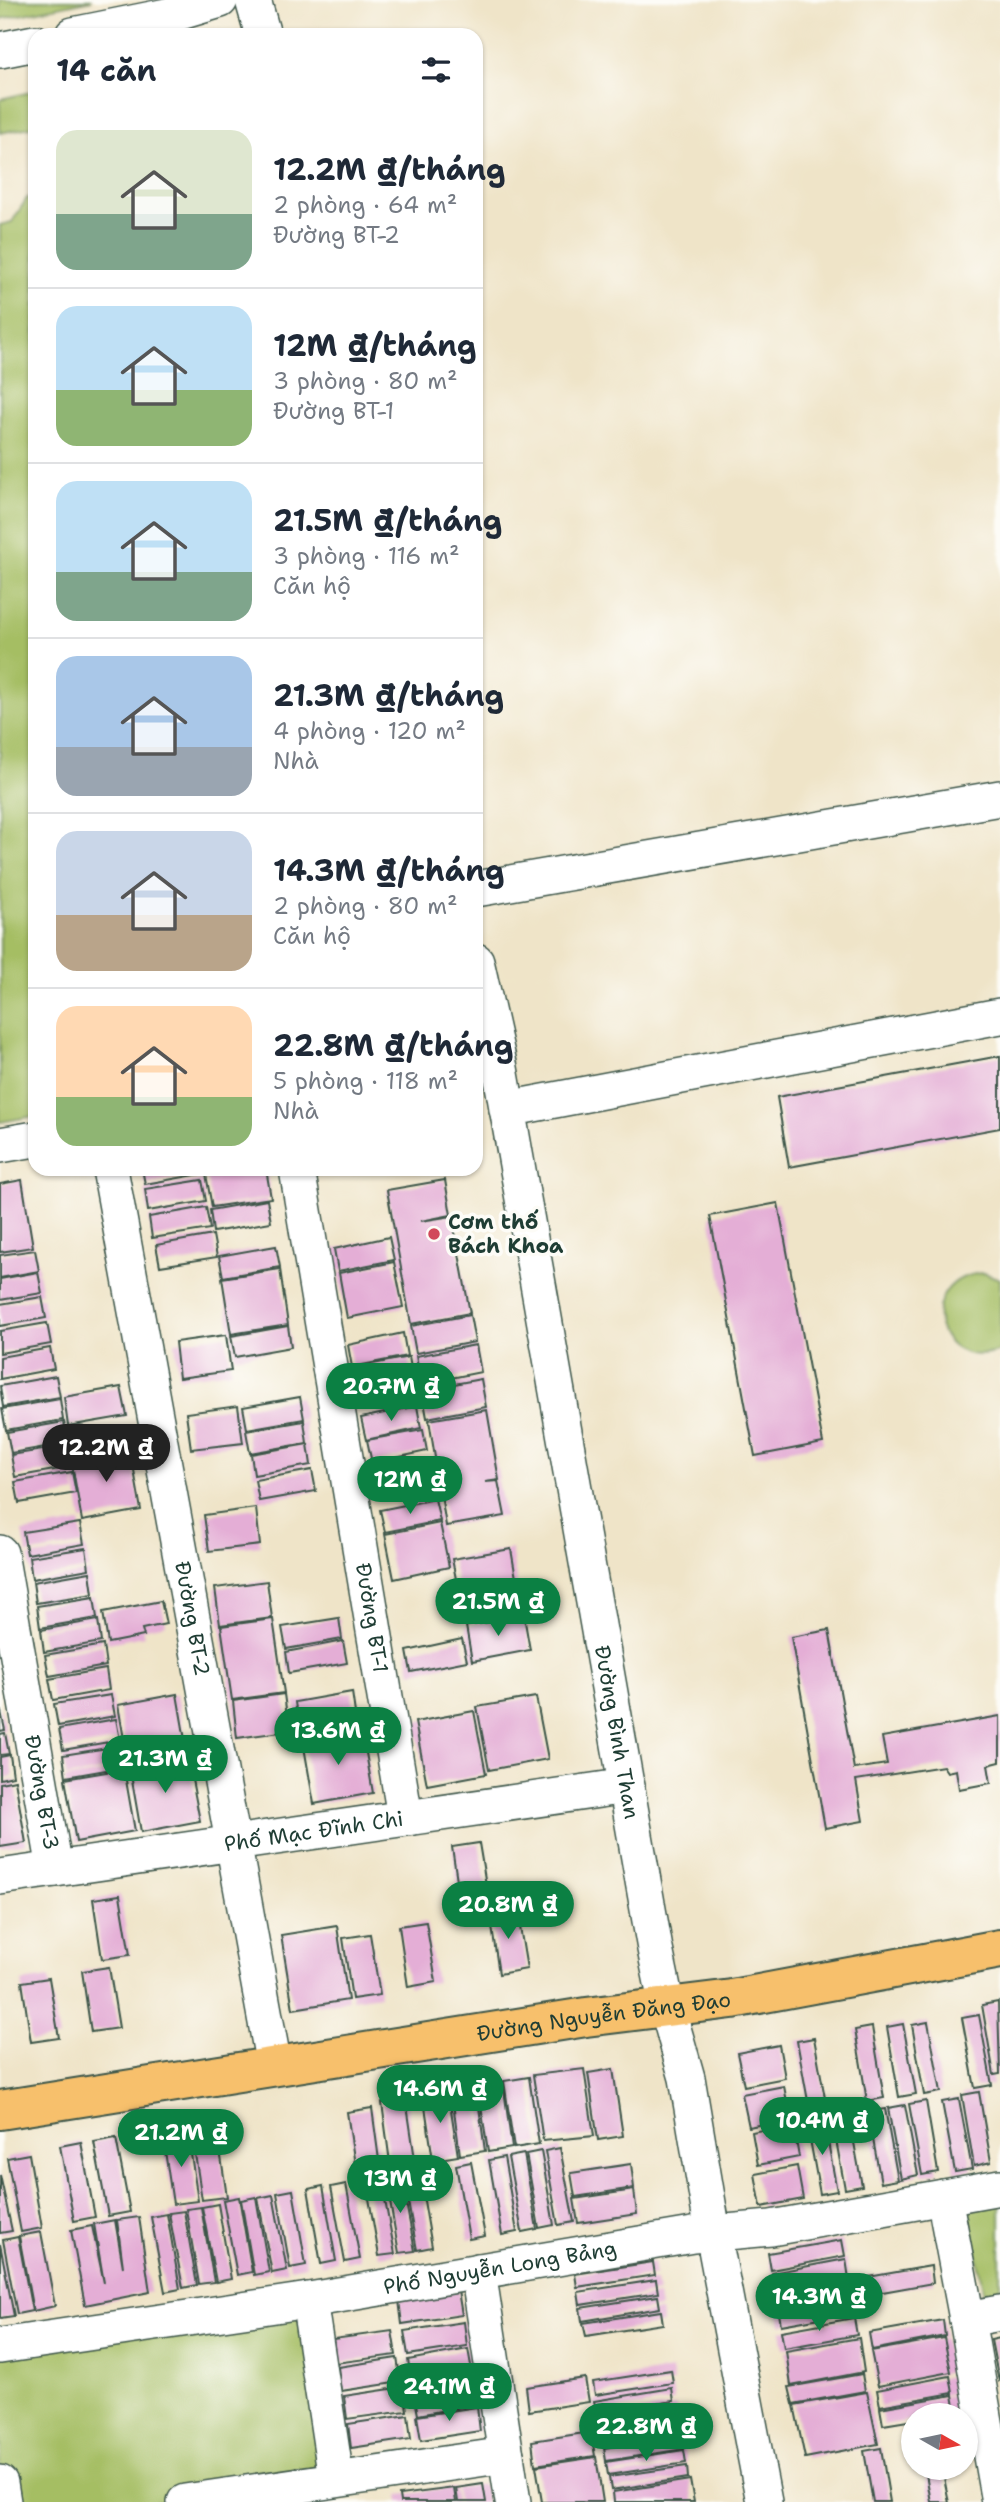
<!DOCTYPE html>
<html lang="vi">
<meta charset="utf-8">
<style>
body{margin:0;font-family:"Shantell Sans",sans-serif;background:#f2f2f3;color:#1f2937;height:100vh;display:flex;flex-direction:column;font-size:26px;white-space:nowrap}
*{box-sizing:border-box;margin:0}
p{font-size:23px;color:#747a83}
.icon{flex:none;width:38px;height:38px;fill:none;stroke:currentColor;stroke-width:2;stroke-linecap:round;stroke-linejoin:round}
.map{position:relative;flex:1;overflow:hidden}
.details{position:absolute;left:28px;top:28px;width:455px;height:1148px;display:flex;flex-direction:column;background:#fff;border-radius:21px;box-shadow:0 2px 5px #0004}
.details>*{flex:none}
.needle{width:46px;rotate:99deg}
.buttons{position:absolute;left:901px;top:2403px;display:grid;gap:14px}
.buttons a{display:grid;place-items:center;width:77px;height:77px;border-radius:50%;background:#fff;box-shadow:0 2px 5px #0004;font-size:35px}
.price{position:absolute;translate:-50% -60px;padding:0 16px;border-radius:24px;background:#0b8043;color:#fff;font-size:23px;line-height:46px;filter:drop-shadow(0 2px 4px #0008)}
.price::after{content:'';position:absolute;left:50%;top:42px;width:21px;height:16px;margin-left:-10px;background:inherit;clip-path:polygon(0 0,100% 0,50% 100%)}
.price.on{background:#222;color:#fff}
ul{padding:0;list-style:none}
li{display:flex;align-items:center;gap:21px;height:175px;padding:0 28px}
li+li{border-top:2px solid #e0e1e3}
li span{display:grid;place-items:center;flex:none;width:196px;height:140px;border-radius:21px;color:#555}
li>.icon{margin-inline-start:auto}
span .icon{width:84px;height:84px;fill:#fffc;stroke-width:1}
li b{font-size:30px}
h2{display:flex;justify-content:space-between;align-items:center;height:84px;padding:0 28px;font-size:30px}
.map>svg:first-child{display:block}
.green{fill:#a5be64;stroke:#627e4c;stroke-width:2}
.building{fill:#e4aed6}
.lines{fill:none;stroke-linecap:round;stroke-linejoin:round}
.minor-casing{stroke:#3e564a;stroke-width:38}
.major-casing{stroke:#3e564a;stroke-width:42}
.minor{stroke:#fff;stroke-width:35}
.major{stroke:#f7c06c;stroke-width:38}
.poi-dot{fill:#d1495b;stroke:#fdfcf7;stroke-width:2.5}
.labels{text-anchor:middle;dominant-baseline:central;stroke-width:7;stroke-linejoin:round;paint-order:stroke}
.poi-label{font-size:21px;font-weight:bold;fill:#1f3d34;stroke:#fdfcf7;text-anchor:start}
.street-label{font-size:21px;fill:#1f3d34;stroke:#fdfcf7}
</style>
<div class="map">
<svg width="1000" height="2502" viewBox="0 0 1000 2502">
<rect width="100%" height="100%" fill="#fdfcf7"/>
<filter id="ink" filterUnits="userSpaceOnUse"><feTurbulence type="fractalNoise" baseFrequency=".0143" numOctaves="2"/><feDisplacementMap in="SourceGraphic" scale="14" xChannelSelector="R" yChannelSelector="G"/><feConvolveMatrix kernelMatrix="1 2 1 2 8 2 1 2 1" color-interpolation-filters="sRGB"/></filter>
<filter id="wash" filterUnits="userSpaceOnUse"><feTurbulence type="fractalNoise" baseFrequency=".00686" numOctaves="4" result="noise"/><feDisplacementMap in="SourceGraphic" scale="28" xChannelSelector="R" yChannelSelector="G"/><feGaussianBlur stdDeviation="1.57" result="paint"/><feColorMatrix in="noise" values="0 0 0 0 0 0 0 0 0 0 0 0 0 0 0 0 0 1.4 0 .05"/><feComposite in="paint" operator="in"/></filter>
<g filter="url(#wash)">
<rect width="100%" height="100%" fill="#efe4c8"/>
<g class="green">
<polygon points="0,0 92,0 0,19"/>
<polygon points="35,91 35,126 0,133 0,99"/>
<polygon points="35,196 35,1116 0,1122 0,225 12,222 27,198"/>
<path d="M 984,1273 L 1000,1279 L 1000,1351 C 931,1375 913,1277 984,1273 Z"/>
<polygon points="1000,2194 1000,2305 986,2307 967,2200"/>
<polygon points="309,2300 336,2478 185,2502 3,2502 0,2483 0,2346"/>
</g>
<g id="blocks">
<g class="building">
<polygon points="1000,1056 1000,1128 789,1167 777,1097"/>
<polygon points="142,1169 201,1169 201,1174 145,1184"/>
<polygon points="205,1169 266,1169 271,1198 212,1207"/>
<polygon points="22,1180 33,1247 0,1252 0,1184"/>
<polygon points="202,1180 206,1201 148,1211 145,1189"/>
<polygon points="445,1180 451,1215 421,1221 452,1216 470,1313 411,1324 387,1190"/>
<polygon points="267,1200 271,1222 213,1232 210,1210"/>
<polygon points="778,1203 823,1443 755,1456 710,1216"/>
<polygon points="206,1207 210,1229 152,1238 149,1217"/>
<polygon points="213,1235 217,1257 160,1266 156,1245"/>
<polygon points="389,1237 394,1260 338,1271 334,1249"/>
<polygon points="276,1246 280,1267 223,1277 219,1256"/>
<polygon points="35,1250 39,1271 0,1278 0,1255"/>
<polygon points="394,1262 403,1307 347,1318 339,1273"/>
<polygon points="280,1269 288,1325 231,1334 222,1278"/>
<polygon points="38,1272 42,1293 0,1300 0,1279"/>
<polygon points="42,1297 46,1318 0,1326 0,1304"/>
<polygon points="470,1315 475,1342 416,1353 411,1326"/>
<polygon points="47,1323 51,1344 0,1353 0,1331"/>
<polygon points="288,1326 291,1347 235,1357 231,1336"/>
<polygon points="403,1333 407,1356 352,1367 348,1345"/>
<polygon points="226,1335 231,1371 179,1378 175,1342"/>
<polygon points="476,1345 481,1372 421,1384 416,1356"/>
<polygon points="50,1348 54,1369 0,1379 0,1357"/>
<polygon points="409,1357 413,1379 357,1391 353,1368"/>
<polygon points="56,1376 60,1397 3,1407 0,1386"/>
<polygon points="481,1379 486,1407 427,1418 422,1390"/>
<polygon points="121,1387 127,1416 68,1426 64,1397"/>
<polygon points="300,1397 304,1419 247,1429 243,1407"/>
<polygon points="60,1399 63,1420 6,1430 2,1409"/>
<polygon points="238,1406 243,1443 191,1449 186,1413"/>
<polygon points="417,1406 421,1428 366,1440 361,1418"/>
<polygon points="487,1410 499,1480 485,1482 498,1481 505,1516 446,1526 429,1420"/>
<polygon points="304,1421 307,1443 250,1453 246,1431"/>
<polygon points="64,1422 68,1443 11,1453 7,1432"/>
<polygon points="423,1430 427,1451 372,1463 367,1440"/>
<polygon points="308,1444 311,1465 254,1475 251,1454"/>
<polygon points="68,1446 71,1467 15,1477 11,1455"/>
<polygon points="130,1447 141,1510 82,1521 71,1458"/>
<polygon points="312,1470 316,1491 259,1501 255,1480"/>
<polygon points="72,1472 76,1493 19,1503 15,1482"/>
<polygon points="435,1499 440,1521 385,1532 380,1510"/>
<polygon points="256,1508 260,1545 209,1551 204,1515"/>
<polygon points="80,1523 84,1544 27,1554 23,1532"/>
<polygon points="440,1523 449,1567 394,1579 385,1534"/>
<polygon points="86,1548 89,1569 32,1579 29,1557"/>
<polygon points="511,1549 517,1584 459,1594 452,1559"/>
<polygon points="90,1572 93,1594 36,1603 33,1582"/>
<polygon points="267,1581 272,1618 220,1625 215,1588"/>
<polygon points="94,1597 97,1618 40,1628 37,1606"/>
<polygon points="161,1601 166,1624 142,1629 144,1636 108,1643 103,1612"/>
<polygon points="524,1616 530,1650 472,1661 466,1626"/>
<polygon points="339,1618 342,1639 286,1649 282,1627"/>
<polygon points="273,1619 284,1693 232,1700 221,1626"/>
<polygon points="98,1620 101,1642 44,1652 41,1630"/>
<polygon points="829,1630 854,1769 887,1764 882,1737 1000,1716 1000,1762 988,1765 991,1783 959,1789 956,1770 947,1772 943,1766 856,1780 863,1821 825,1828 791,1637"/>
<polygon points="462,1639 467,1661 411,1672 407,1651"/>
<polygon points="343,1641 347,1663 289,1673 286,1652"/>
<polygon points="103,1645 106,1666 49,1676 45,1655"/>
<polygon points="106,1669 109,1690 53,1700 49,1679"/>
<polygon points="352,1692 355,1713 298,1723 295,1702"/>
<polygon points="177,1694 188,1757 129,1768 118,1705"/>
<polygon points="284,1694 289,1731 237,1738 233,1701"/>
<polygon points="111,1695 115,1716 58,1726 54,1704"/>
<polygon points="536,1697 548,1759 489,1770 477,1707"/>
<polygon points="0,1707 5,1730 0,1731"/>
<polygon points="474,1711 486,1774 427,1785 415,1722"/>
<polygon points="116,1719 120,1740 63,1750 59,1729"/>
<polygon points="362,1730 373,1793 314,1804 303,1741"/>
<polygon points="5,1733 9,1754 0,1755 0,1734"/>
<polygon points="120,1746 123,1767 66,1777 63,1755"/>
<polygon points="10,1755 13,1776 0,1779 0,1757"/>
<polygon points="188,1759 200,1821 141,1832 130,1769"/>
<polygon points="124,1769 135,1831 76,1842 65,1779"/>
<polygon points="15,1780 26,1843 0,1847 0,1783"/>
<polygon points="479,1843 489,1903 461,1907 452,1847"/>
<polygon points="120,1895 130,1955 102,1959 93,1899"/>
<polygon points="517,1909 527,1969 499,1974 490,1913"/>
<polygon points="426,1922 436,1982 408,1987 399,1926"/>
<polygon points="337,1926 348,2000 293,2009 281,1935"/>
<polygon points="370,1934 380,1995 352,1999 343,1938"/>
<polygon points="109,1967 119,2028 91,2032 82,1971"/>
<polygon points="49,1978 59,2038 31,2042 22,1982"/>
<polygon points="998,2002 1000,2074 994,2075 982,2005"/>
<polygon points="979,2015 992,2085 975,2088 962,2018"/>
<polygon points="928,2022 941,2092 924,2095 912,2025"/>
<polygon points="903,2024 916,2094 899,2097 887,2027"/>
<polygon points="872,2027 884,2098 867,2101 855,2030"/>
<polygon points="814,2038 827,2109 810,2112 797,2041"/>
<polygon points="779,2045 785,2078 744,2086 737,2053"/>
<polygon points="584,2069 594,2136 543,2141 533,2075"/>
<polygon points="613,2069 623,2136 598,2140 588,2073"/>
<polygon points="529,2077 539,2144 514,2148 504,2081"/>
<polygon points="503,2082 512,2148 488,2152 478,2086"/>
<polygon points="476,2085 485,2151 460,2155 451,2088"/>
<polygon points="784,2086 790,2118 749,2127 742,2094"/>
<polygon points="448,2090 458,2156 433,2160 423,2093"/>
<polygon points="979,2092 991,2162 974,2166 962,2095"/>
<polygon points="406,2099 416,2166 391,2170 382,2103"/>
<polygon points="959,2099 972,2169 955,2172 942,2102"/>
<polygon points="926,2101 938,2172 922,2175 909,2104"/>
<polygon points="905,2105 918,2175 901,2179 888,2108"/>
<polygon points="372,2108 381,2175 357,2178 347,2112"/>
<polygon points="885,2109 898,2180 881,2183 868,2112"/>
<polygon points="849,2115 862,2186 845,2189 832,2118"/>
<polygon points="824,2120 837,2191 820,2194 807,2123"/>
<polygon points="793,2124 799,2157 758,2165 752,2132"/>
<polygon points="217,2130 227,2197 202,2200 192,2134"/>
<polygon points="188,2134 198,2201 173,2204 163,2138"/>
<polygon points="116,2138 130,2212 108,2216 94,2142"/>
<polygon points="81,2142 95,2217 74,2221 60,2146"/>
<polygon points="560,2148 574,2222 558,2225 545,2151"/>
<polygon points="541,2151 554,2225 539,2228 526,2154"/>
<polygon points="29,2154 42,2228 21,2232 7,2158"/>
<polygon points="524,2154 537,2229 522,2232 508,2157"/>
<polygon points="504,2157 517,2232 502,2235 489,2160"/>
<polygon points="471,2162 485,2236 469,2239 456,2165"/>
<polygon points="631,2164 634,2188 575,2197 571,2173"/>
<polygon points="797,2166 803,2199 761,2207 755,2174"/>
<polygon points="419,2172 432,2247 417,2250 403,2175"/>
<polygon points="0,2175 12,2231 0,2233"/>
<polygon points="401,2176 415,2251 399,2253 386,2179"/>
<polygon points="381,2179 395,2254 379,2256 366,2181"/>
<polygon points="346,2184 360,2259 345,2262 331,2187"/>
<polygon points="323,2186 336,2261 321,2264 308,2189"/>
<polygon points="293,2190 306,2265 290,2268 277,2193"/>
<polygon points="634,2190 637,2214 578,2223 574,2199"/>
<polygon points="273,2195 287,2270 272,2273 258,2198"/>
<polygon points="239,2197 252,2272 237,2275 223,2200"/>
<polygon points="256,2197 269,2272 254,2275 241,2200"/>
<polygon points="218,2204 231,2279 216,2282 202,2207"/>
<polygon points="201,2207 214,2282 199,2284 186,2209"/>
<polygon points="184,2211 197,2285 183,2288 169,2213"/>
<polygon points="167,2214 180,2289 165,2292 151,2217"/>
<polygon points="139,2217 150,2292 85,2305 71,2230 92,2226 104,2283 94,2224 115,2220 123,2267 117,2220"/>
<polygon points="41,2232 55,2306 33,2311 19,2236"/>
<polygon points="18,2237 32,2311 17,2314 3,2240"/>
<polygon points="842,2240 845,2256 771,2270 768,2253"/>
<polygon points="0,2244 14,2316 0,2318"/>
<polygon points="846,2259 854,2312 781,2325 772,2273"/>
<polygon points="653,2262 655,2275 577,2287 575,2274"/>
<polygon points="931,2266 933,2283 860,2296 857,2279"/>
<polygon points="656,2280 658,2293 580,2305 578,2292"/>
<polygon points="458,2291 462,2315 402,2324 399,2300"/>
<polygon points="658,2296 660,2308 582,2321 580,2308"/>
<polygon points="661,2311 663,2324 586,2336 583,2323"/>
<polygon points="854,2318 857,2335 784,2348 781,2331"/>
<polygon points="943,2320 945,2336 872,2350 869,2333"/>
<polygon points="464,2322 467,2346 408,2355 404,2331"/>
<polygon points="392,2331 396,2355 336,2363 333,2339"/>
<polygon points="859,2338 864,2372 791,2386 786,2351"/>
<polygon points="944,2338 951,2372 878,2386 871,2351"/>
<polygon points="1000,2338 1000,2380 999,2381 991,2340"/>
<polygon points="468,2349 478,2404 418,2415 408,2360"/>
<polygon points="397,2358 401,2382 341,2391 338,2367"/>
<polygon points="671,2370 673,2383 595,2395 593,2382"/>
<polygon points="862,2374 865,2391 793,2404 789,2387"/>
<polygon points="950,2376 953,2393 880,2406 877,2390"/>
<polygon points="585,2378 589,2402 529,2411 526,2387"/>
<polygon points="404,2387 407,2411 347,2419 344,2396"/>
<polygon points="672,2388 674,2401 597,2413 594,2401"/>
<polygon points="867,2392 878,2444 805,2458 794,2405"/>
<polygon points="953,2395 956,2412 938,2415 914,2415 914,2420 883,2425 880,2408"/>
<polygon points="676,2406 679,2418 601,2430 599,2418"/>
<polygon points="477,2407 480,2431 421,2440 417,2416"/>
<polygon points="408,2415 411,2439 351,2448 348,2424"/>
<polygon points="679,2421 681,2433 603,2446 601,2433"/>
<polygon points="591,2432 595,2456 535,2465 532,2441"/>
<polygon points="682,2436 684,2449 606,2461 604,2448"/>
<polygon points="881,2448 890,2502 873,2502 864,2451"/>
<polygon points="684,2450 686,2463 608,2475 606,2462"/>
<polygon points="596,2457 603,2502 542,2502 536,2466"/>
<polygon points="687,2466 688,2478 611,2490 609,2477"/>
<polygon points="925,2468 942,2468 949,2502 931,2502"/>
<polygon points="690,2480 694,2502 614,2502 613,2492"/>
<polygon points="483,2484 486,2502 458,2502 456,2488"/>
<polygon points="454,2488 456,2502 400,2502 399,2495"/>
</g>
</g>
</g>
<g filter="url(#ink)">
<use href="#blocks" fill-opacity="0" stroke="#3e564a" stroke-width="2"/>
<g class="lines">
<defs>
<g id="minor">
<polyline points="253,0 263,35"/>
<polyline points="73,35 167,16 220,0"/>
<polyline points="0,50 35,43"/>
<polyline points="476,889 1000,798"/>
<path id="s1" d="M 476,961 L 500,1068 L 655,1949 L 667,2007 L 687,2078 L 713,2233 L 764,2502"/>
<polyline points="507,1109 1000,1016"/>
<polyline points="0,1145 35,1139"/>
<path id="s2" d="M 110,1169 L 274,2066"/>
<path id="s3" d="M 297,1169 L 405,1817"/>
<path id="s4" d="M 0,1553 L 55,1869"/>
<path id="s5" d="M 0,1877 L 627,1786"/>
<polyline points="944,2197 967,2319"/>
<polyline points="478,2271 513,2502"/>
<polyline points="309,2300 336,2478"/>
<path id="s6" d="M 0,2346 L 309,2300 L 693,2235 L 771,2228 L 1000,2187"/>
<polyline points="0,2483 3,2502"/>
<polyline points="185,2502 506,2455"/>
<polyline points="999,2502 967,2319 1000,2313"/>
</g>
<g id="major">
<path id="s7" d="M 0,2110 L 586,2017 L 732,1999 L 1000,1949"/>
</g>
</defs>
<use href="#minor" class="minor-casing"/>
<use href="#major" class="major-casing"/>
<use href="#minor" class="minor"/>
<use href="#major" class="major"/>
</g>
</g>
<circle class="poi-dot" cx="434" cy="1234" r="7"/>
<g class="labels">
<g class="poi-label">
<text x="448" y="1222">Cơm thố<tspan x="448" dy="24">Bách Khoa</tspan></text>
</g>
<g class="street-label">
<text stroke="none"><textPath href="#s2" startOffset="457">Đường BT-2</textPath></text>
<text stroke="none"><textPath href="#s3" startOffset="455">Đường BT-1</textPath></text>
<text stroke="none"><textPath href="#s1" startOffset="784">Đường Bình Than</textPath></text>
<text stroke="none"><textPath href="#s4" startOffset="243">Đường BT-3</textPath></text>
<text stroke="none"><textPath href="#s5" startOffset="317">Phố Mạc Đĩnh Chi</textPath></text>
<text stroke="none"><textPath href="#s7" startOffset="611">Đường Nguyễn Đăng Đạo</textPath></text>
<text stroke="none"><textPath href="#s6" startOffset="506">Phố Nguyễn Long Bảng</textPath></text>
</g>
</g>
</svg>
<div class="buttons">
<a><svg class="needle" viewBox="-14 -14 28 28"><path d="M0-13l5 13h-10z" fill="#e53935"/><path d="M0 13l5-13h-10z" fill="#747a83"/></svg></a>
</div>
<b class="price" style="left:391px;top:1423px">20.7M ₫</b>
<b class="price on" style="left:106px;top:1484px">12.2M ₫</b>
<b class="price" style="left:410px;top:1516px">12M ₫</b>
<b class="price" style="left:498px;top:1638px">21.5M ₫</b>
<b class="price" style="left:338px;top:1767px">13.6M ₫</b>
<b class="price" style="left:165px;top:1795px">21.3M ₫</b>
<b class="price" style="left:508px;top:1941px">20.8M ₫</b>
<b class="price" style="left:440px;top:2125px">14.6M ₫</b>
<b class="price" style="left:822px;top:2157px">10.4M ₫</b>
<b class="price" style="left:181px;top:2169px">21.2M ₫</b>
<b class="price" style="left:400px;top:2215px">13M ₫</b>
<b class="price" style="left:819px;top:2333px">14.3M ₫</b>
<b class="price" style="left:449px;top:2423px">24.1M ₫</b>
<b class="price" style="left:646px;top:2463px">22.8M ₫</b>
<section class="details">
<h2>14 căn<svg class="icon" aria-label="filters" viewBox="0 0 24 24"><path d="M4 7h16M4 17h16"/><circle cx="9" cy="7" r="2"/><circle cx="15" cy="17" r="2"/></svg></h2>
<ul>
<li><span style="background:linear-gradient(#dfe7d0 60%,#7fa58c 0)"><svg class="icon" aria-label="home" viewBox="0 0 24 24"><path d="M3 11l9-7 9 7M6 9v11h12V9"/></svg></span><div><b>12.2M ₫/tháng</b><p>2 phòng · 64 m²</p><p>Đường BT-2</p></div></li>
<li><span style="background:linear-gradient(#bfe0f5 60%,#8fb573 0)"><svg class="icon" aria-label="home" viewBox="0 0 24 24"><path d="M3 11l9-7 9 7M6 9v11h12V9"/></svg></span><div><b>12M ₫/tháng</b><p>3 phòng · 80 m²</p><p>Đường BT-1</p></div></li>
<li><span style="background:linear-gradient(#bfe0f5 65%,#7fa58c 0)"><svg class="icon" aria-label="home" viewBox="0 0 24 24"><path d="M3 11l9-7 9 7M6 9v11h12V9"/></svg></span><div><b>21.5M ₫/tháng</b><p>3 phòng · 116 m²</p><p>Căn hộ</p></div></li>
<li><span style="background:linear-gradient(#a9c7e8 65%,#9aa5b1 0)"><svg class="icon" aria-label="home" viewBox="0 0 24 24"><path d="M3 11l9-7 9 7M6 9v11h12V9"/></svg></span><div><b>21.3M ₫/tháng</b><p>4 phòng · 120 m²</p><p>Nhà</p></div></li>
<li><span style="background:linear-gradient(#c9d6e8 60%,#b9a48a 0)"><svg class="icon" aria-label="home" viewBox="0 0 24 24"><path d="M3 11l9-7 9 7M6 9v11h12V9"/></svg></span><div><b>14.3M ₫/tháng</b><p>2 phòng · 80 m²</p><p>Căn hộ</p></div></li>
<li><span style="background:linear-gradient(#ffd9b3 65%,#8fb573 0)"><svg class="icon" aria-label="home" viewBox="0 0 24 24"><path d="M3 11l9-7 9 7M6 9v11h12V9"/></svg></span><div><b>22.8M ₫/tháng</b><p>5 phòng · 118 m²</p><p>Nhà</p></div></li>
</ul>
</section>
</div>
